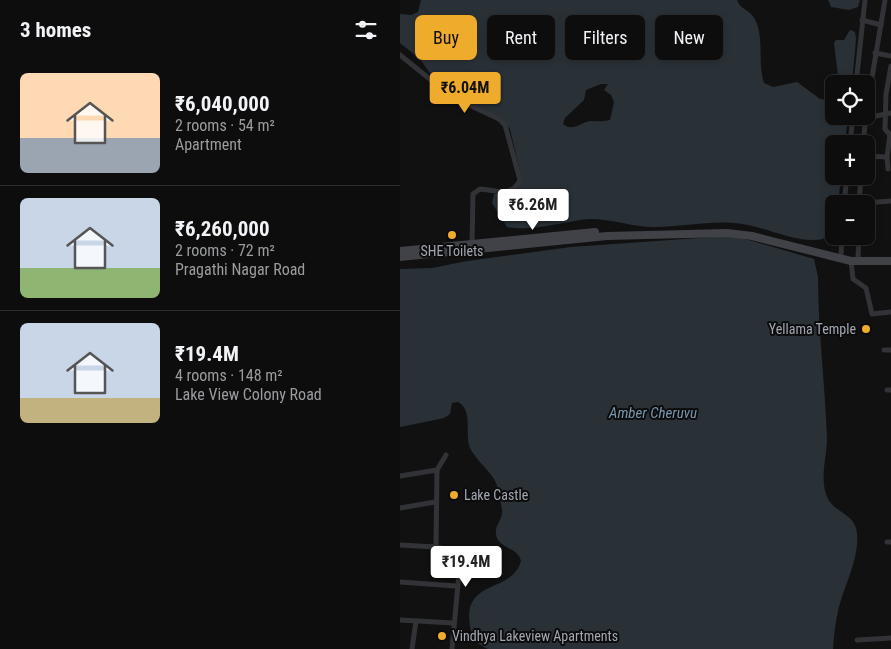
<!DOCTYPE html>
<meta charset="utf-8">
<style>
body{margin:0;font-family:"Roboto Condensed",sans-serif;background:#1b1b1c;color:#f1f3f6;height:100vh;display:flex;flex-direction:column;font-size:19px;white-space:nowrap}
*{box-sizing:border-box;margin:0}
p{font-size:16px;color:#9a9c9e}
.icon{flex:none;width:28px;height:28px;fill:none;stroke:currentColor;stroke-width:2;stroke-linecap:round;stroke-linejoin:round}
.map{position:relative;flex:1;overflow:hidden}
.sheet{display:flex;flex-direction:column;background:#0d0d0e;width:400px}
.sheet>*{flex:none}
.hud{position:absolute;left:15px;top:15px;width:400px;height:45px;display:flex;gap:10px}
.buttons{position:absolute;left:425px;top:75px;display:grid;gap:10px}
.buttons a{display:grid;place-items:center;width:50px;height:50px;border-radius:8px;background:#0d0d0e;box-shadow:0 2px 8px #0003,0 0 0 1px #2d2d2e;font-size:25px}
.price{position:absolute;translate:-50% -42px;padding:0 11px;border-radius:5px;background:#fff;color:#222;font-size:16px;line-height:32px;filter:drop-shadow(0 1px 2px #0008)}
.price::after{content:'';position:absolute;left:50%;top:30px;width:15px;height:11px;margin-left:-8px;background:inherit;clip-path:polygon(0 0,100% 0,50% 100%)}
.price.selected{background:#efab2c;color:#111}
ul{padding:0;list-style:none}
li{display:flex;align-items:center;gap:15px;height:125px;padding:0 20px}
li+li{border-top:1px solid #2d2d2e}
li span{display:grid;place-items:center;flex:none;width:140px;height:100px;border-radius:8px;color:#555}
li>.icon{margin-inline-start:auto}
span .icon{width:60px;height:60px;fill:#fffc;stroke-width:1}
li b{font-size:21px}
h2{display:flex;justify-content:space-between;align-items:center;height:60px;padding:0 20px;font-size:21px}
.pill{padding:0 18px;border-radius:8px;background:#0d0d0e;box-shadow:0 2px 8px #0003,0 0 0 1px #2d2d2e;font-size:18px;line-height:45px}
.pill.selected{background:#efab2c;color:#111}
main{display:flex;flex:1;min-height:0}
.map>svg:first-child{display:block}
.water{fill:#293137;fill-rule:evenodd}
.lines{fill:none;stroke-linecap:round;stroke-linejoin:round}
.street{stroke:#323337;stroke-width:5}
.secondary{stroke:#404247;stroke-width:8}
.poi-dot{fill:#efab2c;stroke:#0c0c0d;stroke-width:2}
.labels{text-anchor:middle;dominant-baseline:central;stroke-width:4;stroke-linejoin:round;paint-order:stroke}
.poi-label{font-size:14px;fill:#a2a7b3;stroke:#0c0c0d;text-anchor:start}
.water-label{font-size:15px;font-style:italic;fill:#7996ae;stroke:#0c0c0d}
</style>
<main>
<section class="sheet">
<h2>3 homes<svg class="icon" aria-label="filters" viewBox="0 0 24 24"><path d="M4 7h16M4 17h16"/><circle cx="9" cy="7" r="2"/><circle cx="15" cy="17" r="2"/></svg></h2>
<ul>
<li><span style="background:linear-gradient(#ffd9b3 65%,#9aa5b1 0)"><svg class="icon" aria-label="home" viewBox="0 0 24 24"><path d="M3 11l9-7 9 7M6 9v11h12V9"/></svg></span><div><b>₹6,040,000</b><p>2 rooms · 54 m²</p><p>Apartment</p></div></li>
<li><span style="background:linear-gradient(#c9d6e8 70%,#8fb573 0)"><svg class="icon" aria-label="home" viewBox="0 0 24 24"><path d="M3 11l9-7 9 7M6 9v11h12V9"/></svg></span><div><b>₹6,260,000</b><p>2 rooms · 72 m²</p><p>Pragathi Nagar Road</p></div></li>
<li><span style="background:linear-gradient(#c9d6e8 75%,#c2b280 0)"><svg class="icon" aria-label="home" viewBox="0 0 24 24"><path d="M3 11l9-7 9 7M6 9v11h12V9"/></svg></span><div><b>₹19.4M</b><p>4 rooms · 148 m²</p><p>Lake View Colony Road</p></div></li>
</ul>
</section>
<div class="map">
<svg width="491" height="649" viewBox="0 0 491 649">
<rect width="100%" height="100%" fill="#111112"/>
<g class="water">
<path d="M 21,0 L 337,0 C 341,12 353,8 358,27 C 363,46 358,65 364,83 L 373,87 L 397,82 L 420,99 L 428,100 L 434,95 L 434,116 L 448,116 L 445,144 L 434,144 L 434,176 L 441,176 L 438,204 L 434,204 L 434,223 L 423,239 C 397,245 361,224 334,223 C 307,221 280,227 254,227 C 232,227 213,219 190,219 C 163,221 135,232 107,227 L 92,203 L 94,194 C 107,193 115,194 122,180 L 110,129 L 102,119 L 54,96 L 45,86 L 37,83 L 20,59 L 0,43 L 0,14 L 11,15 L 18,12 ZM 201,84 L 208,84 L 204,90 L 211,95 L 214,102 L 210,120 C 202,122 197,121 190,121 C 180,123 172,132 163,124 L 165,118 L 184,100 L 186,90 Z"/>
<polygon points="428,0 460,0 458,7 449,10 431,7"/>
<polygon points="450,30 455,32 456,39 452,84 439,84 434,43 436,40 444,40"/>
<path d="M 327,236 L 349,240 L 414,259 L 418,277 C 418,330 425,384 427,438 C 427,456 420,476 426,494 C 431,513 456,512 457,534 C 459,561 444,585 438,611 C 435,624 434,636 433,649 L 88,649 C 76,644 72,638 70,626 C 62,578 112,594 121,561 C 118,548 102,549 97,538 C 92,526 104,520 102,509 C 100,500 99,487 94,479 C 87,468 76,460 70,448 C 64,433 74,411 58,402 L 52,403 L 50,414 L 44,418 L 0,427 L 0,269 L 32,268 L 67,261 L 171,247 Z"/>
</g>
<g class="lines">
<g class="street">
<polyline points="462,20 481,25"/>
<polyline points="475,53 491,56"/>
<path d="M 0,55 L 52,97 L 99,119 L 105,125 L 120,180 C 112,198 95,190 80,189 L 73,194 L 72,244"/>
<polyline points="491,66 486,94 485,129 491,136"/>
<polyline points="456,84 465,0"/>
<polyline points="466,113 485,0"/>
<polyline points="466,118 491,113"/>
<polyline points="450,144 453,116"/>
<polyline points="463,144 466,116"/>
<polyline points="466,156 487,157 490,134"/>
<polyline points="487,157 488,169"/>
<polyline points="464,203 491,201"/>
<polyline points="444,204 447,176"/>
<polyline points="459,204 461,176"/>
<polyline points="441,255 442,236"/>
<polyline points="458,258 459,236"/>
<polyline points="451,261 453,279 466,288 472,314 491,312"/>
<polyline points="484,350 491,350"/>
<polyline points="487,390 491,390"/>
<polyline points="0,476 37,470"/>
<polyline points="0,508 35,502"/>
<polyline points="487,542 491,542"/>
<polyline points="0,545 36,547 61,552 52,649"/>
<polyline points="36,547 37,470 46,455"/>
<polyline points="0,582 56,586"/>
<polyline points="0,620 53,623"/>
<polyline points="457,640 491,638"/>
<polyline points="12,649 16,621"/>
</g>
<g class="secondary">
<polyline points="0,251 195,232"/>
<polyline points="0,257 207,236 327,233 352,236 451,261 491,261"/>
</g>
</g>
<g class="poi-dot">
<circle cx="52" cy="235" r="5"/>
<circle cx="466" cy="329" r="5"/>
<circle cx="54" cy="495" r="5"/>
<circle cx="42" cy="636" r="5"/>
</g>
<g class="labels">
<g class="poi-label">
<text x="52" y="251" text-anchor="middle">SHE Toilets</text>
<text x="456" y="329" text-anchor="end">Yellama Temple</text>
<text x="64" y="495">Lake Castle</text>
<text x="52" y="636">Vindhya Lakeview Apartments</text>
</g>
<g class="water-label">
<text x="253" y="413">Amber Cheruvu</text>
</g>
</g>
</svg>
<div class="buttons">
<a><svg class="icon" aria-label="locate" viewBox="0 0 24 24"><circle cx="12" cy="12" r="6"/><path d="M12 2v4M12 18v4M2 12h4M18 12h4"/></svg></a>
<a>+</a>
<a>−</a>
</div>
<b class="price selected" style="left:65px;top:114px">₹6.04M</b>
<b class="price" style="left:133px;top:231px">₹6.26M</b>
<b class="price" style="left:66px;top:588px">₹19.4M</b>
<div class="hud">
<a class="pill selected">Buy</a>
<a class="pill">Rent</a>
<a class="pill">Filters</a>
<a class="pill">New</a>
</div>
</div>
</main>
